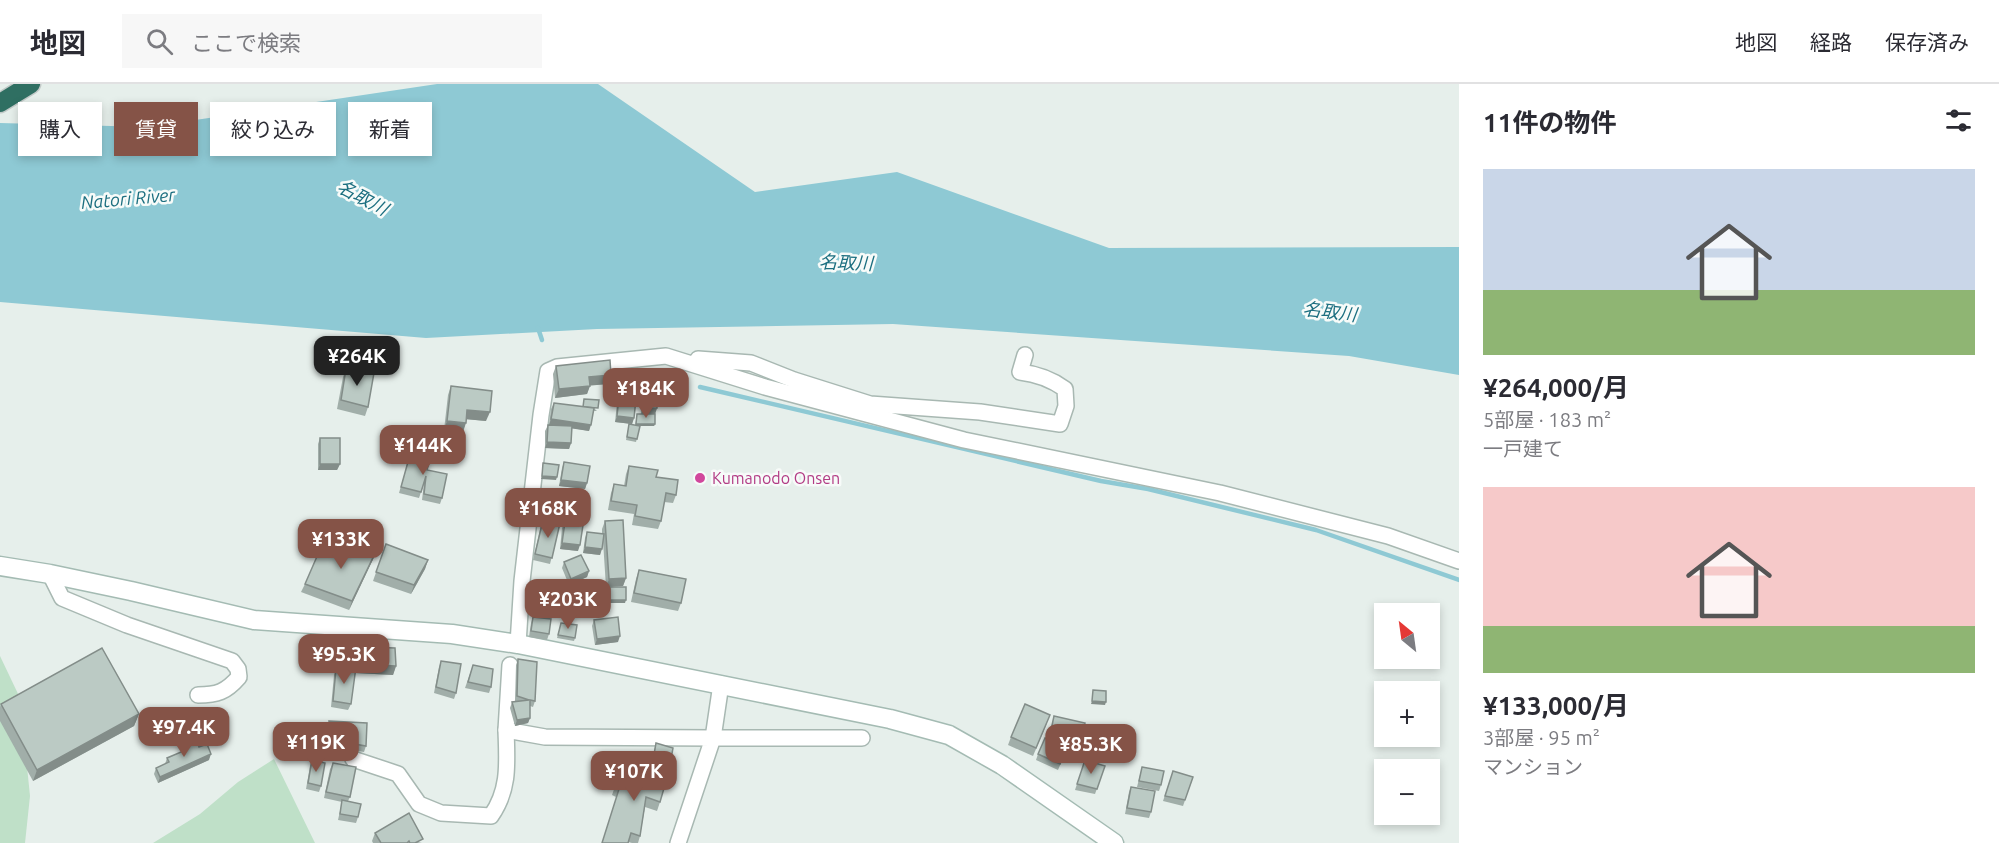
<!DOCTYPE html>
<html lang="ja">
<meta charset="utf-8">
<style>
body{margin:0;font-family:Ubuntu,"Noto Sans JP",sans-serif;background:#f7f7f7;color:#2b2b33;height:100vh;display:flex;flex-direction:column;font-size:22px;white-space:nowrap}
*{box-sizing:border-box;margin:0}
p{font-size:20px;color:#7c7c81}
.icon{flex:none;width:33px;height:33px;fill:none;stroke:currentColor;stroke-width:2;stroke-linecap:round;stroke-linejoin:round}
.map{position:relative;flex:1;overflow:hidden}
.sheet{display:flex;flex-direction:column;background:#fff;width:540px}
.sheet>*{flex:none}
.top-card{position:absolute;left:18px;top:18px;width:570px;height:54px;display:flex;gap:12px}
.needle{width:39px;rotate:331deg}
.fabs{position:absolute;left:1374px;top:519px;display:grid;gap:12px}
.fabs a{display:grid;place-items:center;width:66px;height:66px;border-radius:0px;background:#fff;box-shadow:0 3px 9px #0003;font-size:30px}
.price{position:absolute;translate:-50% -51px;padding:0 14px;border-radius:12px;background:#855347;color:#fff;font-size:20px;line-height:39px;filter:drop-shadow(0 2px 3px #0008)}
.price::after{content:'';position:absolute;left:50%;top:36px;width:18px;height:14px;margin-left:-9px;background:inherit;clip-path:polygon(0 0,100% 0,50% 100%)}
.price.current{background:#222;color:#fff}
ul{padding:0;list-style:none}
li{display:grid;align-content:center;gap:12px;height:318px;padding:0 24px}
li span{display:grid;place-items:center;height:186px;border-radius:0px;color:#555}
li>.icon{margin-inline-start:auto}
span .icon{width:108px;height:108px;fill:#fffc;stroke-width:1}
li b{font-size:26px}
h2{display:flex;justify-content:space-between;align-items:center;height:72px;padding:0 24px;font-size:26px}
.chip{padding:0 21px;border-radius:0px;background:#fff;box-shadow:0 3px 9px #0003;font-size:21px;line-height:54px}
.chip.current{background:#855347;color:#fff}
header{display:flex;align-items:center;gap:36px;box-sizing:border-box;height:84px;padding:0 30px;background:#fff;border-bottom:2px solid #e1e1e2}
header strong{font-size:28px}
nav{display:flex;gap:33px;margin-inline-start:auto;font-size:21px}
.search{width:420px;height:54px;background:#f7f7f7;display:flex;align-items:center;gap:15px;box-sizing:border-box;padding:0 21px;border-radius:0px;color:#7c7c81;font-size:22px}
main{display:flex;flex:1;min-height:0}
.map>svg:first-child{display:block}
.green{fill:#bfe0c8}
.water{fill:#8ec9d4}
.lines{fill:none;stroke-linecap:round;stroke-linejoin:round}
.stream{stroke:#8ec9d4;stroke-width:4.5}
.street-casing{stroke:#a8b8b2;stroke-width:18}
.secondary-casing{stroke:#a4bbb3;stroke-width:21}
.highway-casing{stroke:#c2cac8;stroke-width:21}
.street{stroke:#fff;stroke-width:15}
.secondary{stroke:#fff;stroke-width:18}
.highway{stroke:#2f6f62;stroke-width:18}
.wall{fill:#a1aea9}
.shaded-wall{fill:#838d89}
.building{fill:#bbcac4;stroke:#838d89;stroke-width:1.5}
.hotel-dot{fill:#d1479c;stroke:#f7fbf9;stroke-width:2}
.labels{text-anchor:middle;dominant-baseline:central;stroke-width:5;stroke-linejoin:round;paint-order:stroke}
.hotel-label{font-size:16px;fill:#b23c85;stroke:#f7fbf9;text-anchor:start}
.water-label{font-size:18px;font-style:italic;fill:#1c6f80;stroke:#f7fbf9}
</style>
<header>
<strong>地図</strong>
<div class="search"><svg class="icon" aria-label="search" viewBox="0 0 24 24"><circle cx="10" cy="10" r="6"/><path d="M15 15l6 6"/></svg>ここで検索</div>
<nav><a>地図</a><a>経路</a><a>保存済み</a></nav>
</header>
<main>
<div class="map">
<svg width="1459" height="759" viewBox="0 0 1459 759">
<rect width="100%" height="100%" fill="#e6efeb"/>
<g class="green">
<polygon points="0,572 20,614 30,712 25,759 0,759"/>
<polygon points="274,675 315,759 153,759 200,730 238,698"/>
</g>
<polygon class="water" points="437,0 598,0 755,108 897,88 1109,164 1459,163 1459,291 1349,272 893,240 597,245 426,254 0,218 0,39 148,43"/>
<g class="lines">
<g class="stream">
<polyline points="538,244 542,256"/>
<polyline points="700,303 1101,397 1148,405 1316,446 1459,496"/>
</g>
<defs>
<g id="street">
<path d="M 698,275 L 751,279 L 794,296 L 870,320 L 980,328 L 1060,340 L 1066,322 L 1065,305 C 1051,295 1038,290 1020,288 L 1025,271"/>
<path d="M 50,490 L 62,514 L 127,541 L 232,577 L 238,585 L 239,593 C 226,608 217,611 198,611"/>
<polyline points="518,560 522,497 541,331 548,287 557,283 666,272 765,303 964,356 1220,409 1388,452 1459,477"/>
<polyline points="510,581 506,646 545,653 713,654 678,759"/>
<polyline points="721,600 713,654 862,654"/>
<path d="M 353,675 L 398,690 L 419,720 L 441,729 L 491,732 C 510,705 507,678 506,646"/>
</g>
<polyline id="secondary" points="0,482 50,490 131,507 254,536 452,550 518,560 890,635 949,651 1002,681 1114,759"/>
<polyline id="highway" points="0,19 31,0"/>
</defs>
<use href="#street" class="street-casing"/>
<use href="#secondary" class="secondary-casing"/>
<use href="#highway" class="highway-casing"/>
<use href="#street" class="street"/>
<use href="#secondary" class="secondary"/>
<use href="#highway" class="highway"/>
</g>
<g class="wall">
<polygon points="556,282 611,291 608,300 590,301 587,310 555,314 553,290"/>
<polygon points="346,285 368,323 365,332 337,325 343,293"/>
<polygon points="643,301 657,324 655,330 655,340 654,342 640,342 636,358 626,356 629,340 635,342 637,330 641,330 640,307"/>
<polygon points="451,302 486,337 466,335 463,348 444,346 448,311"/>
<polygon points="620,303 634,334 632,340 615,338 618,309"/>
<polygon points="584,315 597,327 593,327 589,347 572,344 571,359 569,365 545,364 545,347 548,341 549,341 551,325 554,319 583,323"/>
<polygon points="320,354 340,380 337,386 318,386 318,360"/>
<polygon points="411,367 442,414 440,420 422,416 424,399 419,414 399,409"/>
<polygon points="564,378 587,399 585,405 559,402 562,384"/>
<polygon points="629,382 656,393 676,411 673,419 664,418 661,437 658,445 632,441 634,430 608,426 611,409 614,400 624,402 626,390"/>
<polygon points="543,416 565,434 563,440 560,440 550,480 533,476 542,437 538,437 541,422"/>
<polygon points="605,437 626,494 623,502 606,503 603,457 600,471 583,469 585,454 587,448 602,450 602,445"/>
<polygon points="565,438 578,467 560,465 562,444"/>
<polygon points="386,460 428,476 425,485 411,510 373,497"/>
<polygon points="378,463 375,471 349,526 301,508 305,500 347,471"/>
<polygon points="564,478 589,487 587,493 576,498 584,512 583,515 575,515 583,532 567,531 569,517 571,514 572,499 569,501 562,484"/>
<polygon points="639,486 681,519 678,527 631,518 636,495"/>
<polygon points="533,506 544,533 529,531 531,512"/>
<polygon points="533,533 549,550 547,556 529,553 531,539"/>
<polygon points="594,536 618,558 595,561 592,542"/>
<polygon points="561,539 575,554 574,557 557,554"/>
<polygon points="340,562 396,582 393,591 355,589 351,620 348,626 331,623 334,591 336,585 337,585 337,570"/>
<polygon points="518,575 535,617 533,623 530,622 530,634 528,639 515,642 510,624 512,618 515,618 516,581"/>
<polygon points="441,577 456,609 454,615 434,609 439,583"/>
<polygon points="473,581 491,603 489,609 465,604"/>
<polygon points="1,620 139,630 134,642 33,697 0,637 0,623"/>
<polygon points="1054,632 1080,658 1078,664 1052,658 1067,665 1058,686 1036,676 1038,670 1048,656"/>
<polygon points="329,637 366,662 364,668 329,662 327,643"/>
<polygon points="1047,639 1033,672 1008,661 1011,653"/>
<polygon points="656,659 660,718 657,727 645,723 640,752 638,759 632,759 628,758 616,713 612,711 618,694 650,683"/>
<polygon points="183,661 199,663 209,676 158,699 154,690 156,684 165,680 167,674 182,668"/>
<polygon points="312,676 321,702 319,708 306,705 310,682"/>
<polygon points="1085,676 1105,682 1095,710 1075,706"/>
<polygon points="333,679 350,713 348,717 358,733 356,739 338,736 342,718 324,714 330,685"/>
<polygon points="1142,683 1161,701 1159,707 1137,703"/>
<polygon points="1173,687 1193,693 1183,722 1163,717"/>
<polygon points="1131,703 1151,728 1149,734 1125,730 1129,708"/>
<polygon points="375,749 422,759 373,759 372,757"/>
</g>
<g class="shaded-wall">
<polygon points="611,291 608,300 586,302 589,293"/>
<polygon points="590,302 587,310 555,314 559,305"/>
<polygon points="657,324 655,330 641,331 643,325"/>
<polygon points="467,326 490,328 486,337 464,335"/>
<polygon points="617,332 634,334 632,340 615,338"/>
<polygon points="551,335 591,341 589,347 549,341"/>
<polygon points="447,337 466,339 463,348 444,346"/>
<polygon points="636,340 655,340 654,342 635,342"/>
<polygon points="547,358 571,359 569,365 545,364"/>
<polygon points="320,380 340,380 337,386 318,386"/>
<polygon points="542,392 557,393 556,396 541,395"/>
<polygon points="561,396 587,399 585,405 559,402"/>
<polygon points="562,459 580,461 578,467 560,465"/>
<polygon points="378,463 375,471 349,526 352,517"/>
<polygon points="585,463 602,465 600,471 583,469"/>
<polygon points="428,476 425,485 411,510 414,501"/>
<polygon points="589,487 587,493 569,501 571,495"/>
<polygon points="626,494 623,502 606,503 609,495"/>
<polygon points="572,511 584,512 583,515 571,514"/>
<polygon points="610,516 626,516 625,519 609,519"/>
<polygon points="531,526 546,527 544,533 529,531"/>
<polygon points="569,528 584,530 583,532 567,531"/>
<polygon points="620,552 618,558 595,561 597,555"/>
<polygon points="341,579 396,582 393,591 338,588"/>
<polygon points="1092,617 1106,618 1105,621 1091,620"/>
<polygon points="139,630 134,642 33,697 37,686"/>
<polygon points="530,634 528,639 515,642 517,636"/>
<polygon points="211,670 209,676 158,699 160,693"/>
</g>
<g class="building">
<polygon points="610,276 611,291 589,293 590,302 559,305 556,282"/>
<polygon points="346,285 374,289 368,323 341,316"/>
<polygon points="657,300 657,324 643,325 643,301"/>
<polygon points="451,302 492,307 490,328 467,326 466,339 447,337"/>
<polygon points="620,303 637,305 634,334 617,332"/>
<polygon points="584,315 599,316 598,324 583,323"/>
<polygon points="554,319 594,324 591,341 551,335"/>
<polygon points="637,330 655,330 655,340 636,340"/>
<polygon points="629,340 640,342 637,355 627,353"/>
<polygon points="548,341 572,342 571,359 547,358"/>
<rect x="320" y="354" width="20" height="26"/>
<polygon points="411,367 431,372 427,386 447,390 442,414 424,410 426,392 421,408 401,403"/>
<polygon points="564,378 590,382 587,399 561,396"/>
<polygon points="543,379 559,381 557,393 542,392"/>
<polygon points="629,382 658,386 656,393 678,396 676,411 666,409 661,437 635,432 637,421 611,417 614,400 626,402"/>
<polygon points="543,416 568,419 565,434 541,431"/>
<polygon points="543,436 560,439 552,474 535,470"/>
<polygon points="623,436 626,494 609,495 605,437"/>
<polygon points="565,438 583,441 580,461 562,459"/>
<polygon points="587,448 604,450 602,465 585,463"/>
<polygon points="353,456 378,463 352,517 305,500 322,461 347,471"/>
<polygon points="386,460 428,476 414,501 376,488"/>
<polygon points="581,471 589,487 571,495 564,478"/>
<polygon points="639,486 686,495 681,519 634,509"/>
<polygon points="573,498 585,498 584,512 572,511"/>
<rect x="610" y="503" width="16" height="13"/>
<polygon points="533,506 547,507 546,527 531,526"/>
<polygon points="570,514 586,516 584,530 569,528"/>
<polygon points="533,533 551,535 549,550 531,547"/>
<polygon points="618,533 620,552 597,555 594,536"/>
<polygon points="561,539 577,541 575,554 558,551"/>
<polygon points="340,562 395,564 396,582 341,579"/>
<polygon points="102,564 139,630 37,686 1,620"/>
<polygon points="518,575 537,578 535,617 530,616 530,634 517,636 512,618 529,616 517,612"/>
<polygon points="441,577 461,580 456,609 436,603"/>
<polygon points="473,581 493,585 491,603 468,598"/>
<polygon points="356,583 351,620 333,617 336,585"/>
<polygon points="1093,606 1106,607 1106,618 1092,617"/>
<polygon points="1025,620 1050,631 1036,664 1011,653"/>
<polygon points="1054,632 1085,639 1080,658 1050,651"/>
<polygon points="329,637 367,639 366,662 332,656"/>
<polygon points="1045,654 1067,665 1060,680 1038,670"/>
<polygon points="196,655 199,663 207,660 211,670 160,693 156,684 169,678 167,674 186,666 183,661"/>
<polygon points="656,659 673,664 669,686 657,684 652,682"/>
<polygon points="312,676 325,679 321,702 308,699"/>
<polygon points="1085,676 1105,682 1097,705 1077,700"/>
<polygon points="333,679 356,683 350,713 326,708"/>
<polygon points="631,680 669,687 660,718 646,713 640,752 631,749 628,759 602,759 619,705 622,705 615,703 618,694 627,691"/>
<polygon points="1142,683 1164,687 1161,701 1139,697"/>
<polygon points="1173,687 1193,693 1185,716 1165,712"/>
<polygon points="1131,703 1155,707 1151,728 1127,724"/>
<polygon points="342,716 361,720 358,733 340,730"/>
<polygon points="409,729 423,755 415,759 410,759 409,757 407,759 381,759 375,749"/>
</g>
<circle class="hotel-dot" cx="700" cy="394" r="6"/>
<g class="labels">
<g class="hotel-label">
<text x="712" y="394">Kumanodo Onsen</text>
</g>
<g class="water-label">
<text transform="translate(363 113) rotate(28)">名取川</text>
<text transform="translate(128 114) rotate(-5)">Natori River</text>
<text transform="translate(846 178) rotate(2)">名取川</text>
<text transform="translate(1330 227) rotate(7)">名取川</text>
</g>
</g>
</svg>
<div class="fabs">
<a><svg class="needle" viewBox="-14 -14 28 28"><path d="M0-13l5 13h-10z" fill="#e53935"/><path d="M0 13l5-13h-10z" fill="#7c7c81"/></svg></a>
<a>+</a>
<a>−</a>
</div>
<b class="price current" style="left:357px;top:303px">¥264K</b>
<b class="price" style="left:646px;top:335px">¥184K</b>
<b class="price" style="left:423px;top:392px">¥144K</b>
<b class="price" style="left:548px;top:455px">¥168K</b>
<b class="price" style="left:341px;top:486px">¥133K</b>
<b class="price" style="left:568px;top:546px">¥203K</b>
<b class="price" style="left:344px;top:601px">¥95.3K</b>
<b class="price" style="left:184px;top:674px">¥97.4K</b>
<b class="price" style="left:316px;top:689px">¥119K</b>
<b class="price" style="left:1091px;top:691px">¥85.3K</b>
<b class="price" style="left:634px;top:718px">¥107K</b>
<div class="top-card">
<a class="chip">購入</a>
<a class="chip current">賃貸</a>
<a class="chip">絞り込み</a>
<a class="chip">新着</a>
</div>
</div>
<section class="sheet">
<h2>11件の物件<svg class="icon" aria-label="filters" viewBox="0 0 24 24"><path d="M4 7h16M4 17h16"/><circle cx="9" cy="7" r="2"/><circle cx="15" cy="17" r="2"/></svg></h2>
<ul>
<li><span style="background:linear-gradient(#c9d6e8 65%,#8fb573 0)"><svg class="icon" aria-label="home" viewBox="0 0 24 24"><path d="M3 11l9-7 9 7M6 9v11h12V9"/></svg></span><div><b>¥264,000/月</b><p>5部屋 · 183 m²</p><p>一戸建て</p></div></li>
<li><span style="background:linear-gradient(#f6c9c9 75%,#8fb573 0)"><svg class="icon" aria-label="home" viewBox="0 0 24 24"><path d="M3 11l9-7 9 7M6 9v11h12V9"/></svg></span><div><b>¥133,000/月</b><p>3部屋 · 95 m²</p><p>マンション</p></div></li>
</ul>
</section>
</main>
